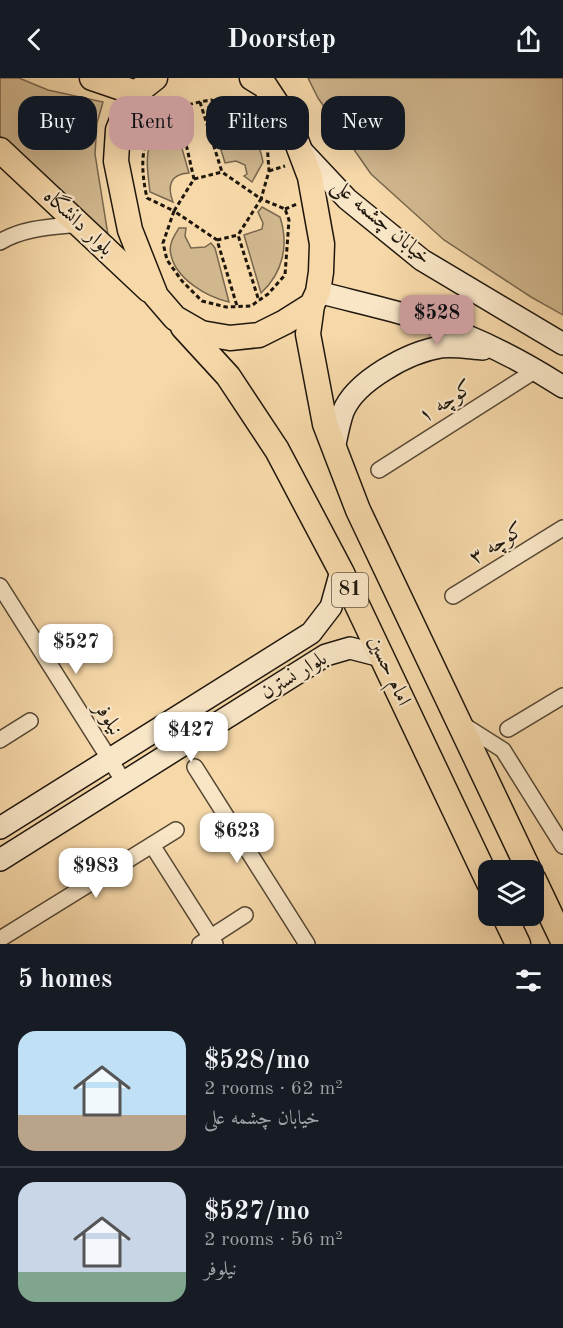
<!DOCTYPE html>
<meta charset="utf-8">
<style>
body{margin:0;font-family:"Old Standard TT",Amiri,serif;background:#20242c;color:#f1f3f6;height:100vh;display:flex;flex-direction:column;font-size:22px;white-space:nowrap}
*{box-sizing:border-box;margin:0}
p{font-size:20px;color:#9ea1a6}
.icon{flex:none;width:33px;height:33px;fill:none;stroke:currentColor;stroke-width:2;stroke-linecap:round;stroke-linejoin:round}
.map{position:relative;height:866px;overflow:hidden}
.side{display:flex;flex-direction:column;background:#171b24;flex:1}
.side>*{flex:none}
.guide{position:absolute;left:18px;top:18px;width:528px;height:54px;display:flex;gap:12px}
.controls{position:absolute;left:478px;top:782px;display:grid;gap:12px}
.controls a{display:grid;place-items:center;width:66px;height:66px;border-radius:12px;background:#171b24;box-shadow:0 6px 24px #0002;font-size:30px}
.price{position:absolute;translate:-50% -51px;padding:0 14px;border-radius:12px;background:#fff;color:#222;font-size:20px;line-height:39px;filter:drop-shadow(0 2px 3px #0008)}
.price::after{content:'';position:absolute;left:50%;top:36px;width:18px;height:14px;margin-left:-9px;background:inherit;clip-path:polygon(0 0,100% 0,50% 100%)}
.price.current{background:#c59692;color:#111}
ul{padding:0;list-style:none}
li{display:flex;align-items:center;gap:18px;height:150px;padding:0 18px}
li+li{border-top:2px solid #363941}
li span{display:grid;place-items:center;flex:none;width:168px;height:120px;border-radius:18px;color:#555}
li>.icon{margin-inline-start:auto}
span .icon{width:72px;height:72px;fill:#fffc;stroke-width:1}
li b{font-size:26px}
h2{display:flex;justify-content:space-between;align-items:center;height:72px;padding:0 18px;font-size:26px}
.pill{padding:0 21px;border-radius:18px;background:#171b24;box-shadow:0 6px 24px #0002;font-size:21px;line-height:54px}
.pill.current{background:#c59692;color:#111}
header{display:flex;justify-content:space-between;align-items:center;height:78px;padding:0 18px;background:#171b24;font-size:27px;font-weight:800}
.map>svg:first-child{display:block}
.green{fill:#d1b78e;stroke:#78674e;stroke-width:1.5}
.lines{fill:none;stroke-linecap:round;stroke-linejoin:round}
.street-casing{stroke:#554734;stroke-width:18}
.secondary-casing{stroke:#1f170d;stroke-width:24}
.primary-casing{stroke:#1f170d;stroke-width:27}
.path{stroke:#1f170d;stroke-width:3;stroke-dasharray:4.5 3;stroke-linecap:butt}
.street{stroke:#f9e6c7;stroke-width:15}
.secondary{stroke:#f9e6c7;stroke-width:21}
.primary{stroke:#f6d8a9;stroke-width:24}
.labels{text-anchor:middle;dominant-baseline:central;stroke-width:4.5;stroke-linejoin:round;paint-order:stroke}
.shield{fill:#f9e6c7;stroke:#605545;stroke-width:1.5}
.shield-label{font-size:20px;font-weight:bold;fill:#1f170d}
.street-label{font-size:21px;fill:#1f170d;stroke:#f9e6c7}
</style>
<header><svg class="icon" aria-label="back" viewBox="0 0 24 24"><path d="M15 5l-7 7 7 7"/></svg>Doorstep<svg class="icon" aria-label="share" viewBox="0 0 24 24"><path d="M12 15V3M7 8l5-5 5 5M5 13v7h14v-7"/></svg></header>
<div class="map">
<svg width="563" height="866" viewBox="0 0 563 866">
<rect width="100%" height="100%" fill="#f6d8a9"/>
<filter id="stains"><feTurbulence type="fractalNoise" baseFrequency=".00333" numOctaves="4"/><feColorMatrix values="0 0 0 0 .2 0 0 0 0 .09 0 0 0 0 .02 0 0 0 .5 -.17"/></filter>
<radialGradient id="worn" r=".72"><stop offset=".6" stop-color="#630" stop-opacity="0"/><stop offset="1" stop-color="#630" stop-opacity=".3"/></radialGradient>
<g class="green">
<polygon points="0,0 19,0 48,12 103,24 97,45 95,76 108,157 0,58"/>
<polygon points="308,0 563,0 563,237 531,219 444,162 371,96 318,20"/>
<path d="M 208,29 C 240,35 257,52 263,84 L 252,104 L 244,98 L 247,96 L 245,87 L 236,83 L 225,85 Z"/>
<path d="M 173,39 L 189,95 C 170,96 167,108 173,124 L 150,114 C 146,80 142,62 173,39 Z"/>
<path d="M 262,129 L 280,139 C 289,167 283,195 261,215 L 244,157 L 262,151 L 263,145 L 258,134 Z"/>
<path d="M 179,150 L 186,150 L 185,158 L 191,170 L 205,169 L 211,165 L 215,170 L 229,224 C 207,219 176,201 171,177 C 168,167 174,158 179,150 Z"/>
</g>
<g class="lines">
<defs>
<g id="street">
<path d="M 0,164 C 24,149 54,149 81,146"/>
<polyline points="379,392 536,292"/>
<polyline points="0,508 124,704"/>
<polyline points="453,518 563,450"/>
<polyline points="462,646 503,672 563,768"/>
<polyline points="508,651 563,618"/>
<polyline points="0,662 30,643"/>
<polyline points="195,689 307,866"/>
<polyline points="152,767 215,866"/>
<polyline points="0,861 176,752"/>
<polyline points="200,866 245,837"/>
</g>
<g id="secondary">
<polyline points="300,71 347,121 422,182 563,266"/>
<path d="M 318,214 C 367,227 418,237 465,257 C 499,271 532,289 563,309"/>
<path d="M 334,370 C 337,358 339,345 343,334 C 355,303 409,274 441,269 C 454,267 469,270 483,271"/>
<polyline points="0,750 311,555 331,529 341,493"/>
<polyline points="0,782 326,577 350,570 381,578"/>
</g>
<g id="primary">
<polyline points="92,0 136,15"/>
<polyline points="155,0 136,15 126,32 118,52 116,83 130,152 156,218 175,240 201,255 230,260 259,257 285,244 312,227 318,214 321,194 322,166 310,99 290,46 265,8 252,0"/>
<polyline points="0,72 149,212"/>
<polyline points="312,227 308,256 325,346 358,432 529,792"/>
<polyline points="183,249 228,298 277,372 341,493 489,805"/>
<polyline points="534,802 563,863"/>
<polyline points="504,837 518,866"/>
</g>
</defs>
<use href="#street" class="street-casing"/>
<use href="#secondary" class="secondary-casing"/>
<use href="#primary" class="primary-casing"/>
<g class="path">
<path d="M 211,22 L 231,27 L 267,65 L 269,93 L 261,121 L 285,131 L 289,142 L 285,197 L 268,216 L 251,228 L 226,229 L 202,223 L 182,203 L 167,182 L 163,165 L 174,133 L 147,120 C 134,62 150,31 211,22 Z"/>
<polyline points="200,24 222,94 261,121 238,157 259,223"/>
<polyline points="178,31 194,101 174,133 217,162 237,228"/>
<polyline points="269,93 285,88"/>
<polyline points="194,101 222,94"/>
<polyline points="285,131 297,126"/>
<polyline points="217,162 238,157"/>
</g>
<use href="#street" class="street"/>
<use href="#secondary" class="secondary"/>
<use href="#primary" class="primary"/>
</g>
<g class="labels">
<rect class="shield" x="332" y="495" width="36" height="34" rx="4.5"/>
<g class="shield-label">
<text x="350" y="512">81</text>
</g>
<g class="street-label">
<text transform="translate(381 144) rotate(40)">خیابان چشمه علی</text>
<text transform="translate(78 145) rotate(43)">بلوار دانشگاه</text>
<text transform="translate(446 324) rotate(-33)">کوچه ۱</text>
<text transform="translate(497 466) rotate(-32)">کوچه ۳</text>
<text transform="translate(389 593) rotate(65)">امام حسین</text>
<text transform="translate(294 598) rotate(-31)">بلوار نسترن</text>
<text transform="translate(108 641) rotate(58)">نیلوفر</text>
</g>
</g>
<rect width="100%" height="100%" filter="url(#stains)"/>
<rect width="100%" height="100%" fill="url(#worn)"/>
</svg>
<div class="controls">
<a><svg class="icon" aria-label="layers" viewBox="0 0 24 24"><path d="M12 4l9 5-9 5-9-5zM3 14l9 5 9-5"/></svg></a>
</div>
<b class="price current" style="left:437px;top:268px">$528</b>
<b class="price" style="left:76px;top:597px">$527</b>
<b class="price" style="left:191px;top:685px">$427</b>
<b class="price" style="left:237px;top:786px">$623</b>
<b class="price" style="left:96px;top:821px">$983</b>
<div class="guide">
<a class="pill">Buy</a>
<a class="pill current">Rent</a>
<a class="pill">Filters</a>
<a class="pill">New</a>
</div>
</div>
<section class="side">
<h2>5 homes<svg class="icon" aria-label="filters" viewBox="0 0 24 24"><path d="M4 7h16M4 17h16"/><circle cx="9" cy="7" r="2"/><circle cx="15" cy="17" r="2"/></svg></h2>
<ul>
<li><span style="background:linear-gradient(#bfe0f5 70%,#b9a48a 0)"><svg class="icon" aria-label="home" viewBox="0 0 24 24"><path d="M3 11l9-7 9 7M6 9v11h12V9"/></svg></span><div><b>$528/mo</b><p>2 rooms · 62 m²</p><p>خیابان چشمه علی</p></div></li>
<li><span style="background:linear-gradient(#c9d6e8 75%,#7fa58c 0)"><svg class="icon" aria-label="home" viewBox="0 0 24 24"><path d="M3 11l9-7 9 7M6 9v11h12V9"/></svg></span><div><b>$527/mo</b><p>2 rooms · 56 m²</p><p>نیلوفر</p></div></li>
</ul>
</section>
